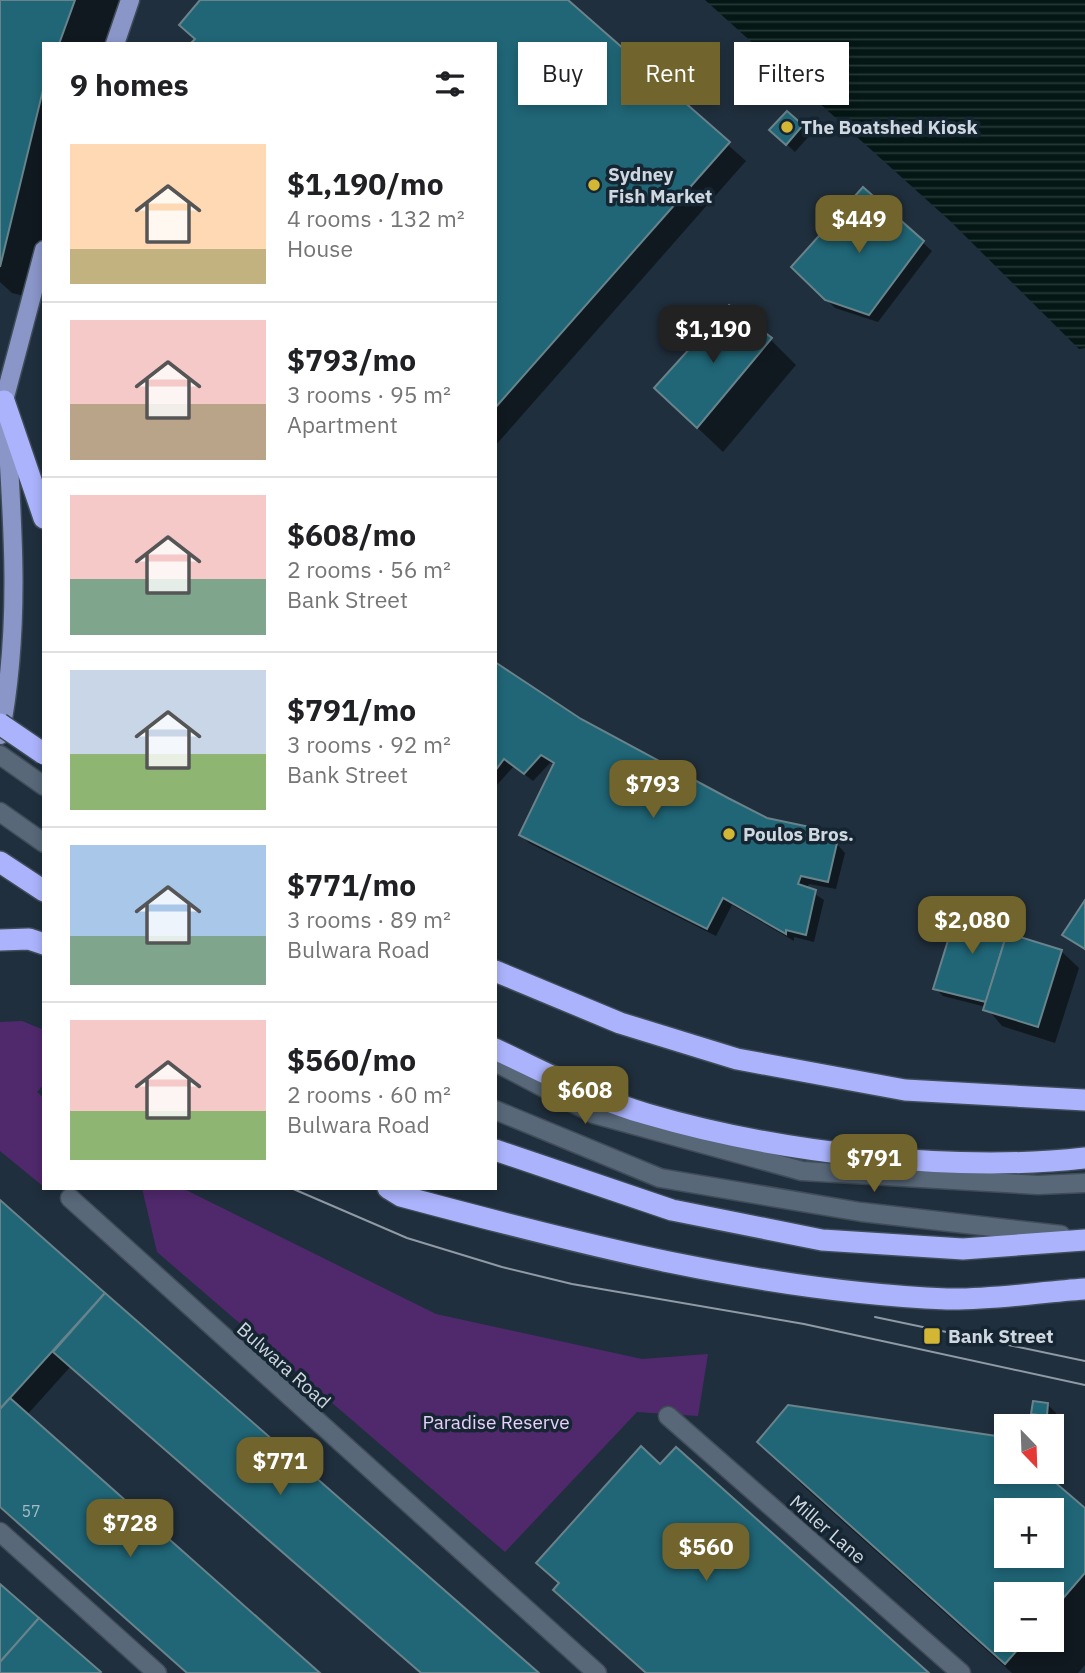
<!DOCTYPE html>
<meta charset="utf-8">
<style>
body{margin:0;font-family:"IBM Plex Sans",sans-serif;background:#f6f6f6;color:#202124;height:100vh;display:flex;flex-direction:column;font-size:26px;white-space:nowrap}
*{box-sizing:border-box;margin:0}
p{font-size:23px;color:#757577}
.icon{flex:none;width:38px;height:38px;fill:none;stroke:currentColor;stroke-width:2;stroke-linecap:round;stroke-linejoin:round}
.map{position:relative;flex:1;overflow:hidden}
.panel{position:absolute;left:42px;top:42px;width:455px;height:1148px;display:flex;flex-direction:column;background:#fff;border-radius:0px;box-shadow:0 4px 10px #0003}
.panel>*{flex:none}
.guide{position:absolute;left:518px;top:42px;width:462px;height:63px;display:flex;gap:14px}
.needle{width:46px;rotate:157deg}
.buttons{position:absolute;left:994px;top:1414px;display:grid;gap:14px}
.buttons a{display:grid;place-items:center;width:70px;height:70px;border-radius:0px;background:#fff;box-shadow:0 4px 10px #0003;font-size:35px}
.price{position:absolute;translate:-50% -60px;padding:0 16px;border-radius:14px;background:#71642c;color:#fff;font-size:23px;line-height:46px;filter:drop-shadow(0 2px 4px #0008)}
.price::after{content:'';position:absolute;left:50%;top:42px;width:21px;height:16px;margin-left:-10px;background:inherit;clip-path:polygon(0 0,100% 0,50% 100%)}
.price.on{background:#222;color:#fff}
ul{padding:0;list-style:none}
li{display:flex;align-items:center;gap:21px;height:175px;padding:0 28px}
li+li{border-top:2px solid #e0e0e0}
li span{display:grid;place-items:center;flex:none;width:196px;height:140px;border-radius:0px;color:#555}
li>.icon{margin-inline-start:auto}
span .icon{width:84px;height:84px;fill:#fffc;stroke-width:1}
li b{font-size:30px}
h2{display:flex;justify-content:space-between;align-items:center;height:84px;padding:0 28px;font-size:30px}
.tag{padding:0 24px;border-radius:0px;background:#fff;box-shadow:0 4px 10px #0003;font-size:24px;line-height:63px}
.tag.on{background:#71642c;color:#fff}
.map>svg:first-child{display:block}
.green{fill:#50296c}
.water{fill:url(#water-rules)}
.shadow{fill:#0007;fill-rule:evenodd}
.building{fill:#206677;stroke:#69838b;stroke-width:2;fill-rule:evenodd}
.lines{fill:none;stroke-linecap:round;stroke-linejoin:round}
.minor-casing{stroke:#404c58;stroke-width:21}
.major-casing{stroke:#404c58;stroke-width:21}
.highway-casing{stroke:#404c58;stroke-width:24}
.minor{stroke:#586879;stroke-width:18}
.major{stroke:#8a95c8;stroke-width:18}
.highway{stroke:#abb3fc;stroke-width:21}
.tram{stroke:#8f9aa5;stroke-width:2}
.highway-bridge-casing{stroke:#404c58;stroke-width:24;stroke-linecap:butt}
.highway-bridge{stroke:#abb3fc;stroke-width:21}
.poi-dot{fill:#d4b635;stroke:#162532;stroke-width:2.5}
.labels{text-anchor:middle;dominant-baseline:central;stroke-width:7;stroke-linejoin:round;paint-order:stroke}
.number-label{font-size:16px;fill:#a3bcc6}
.poi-label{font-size:19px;font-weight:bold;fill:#cfd8e1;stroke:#162532;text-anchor:start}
.street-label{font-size:19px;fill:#cfd8e1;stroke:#162532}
.park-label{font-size:19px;fill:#e7d0fa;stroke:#162532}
</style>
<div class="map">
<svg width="1085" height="1673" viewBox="0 0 1085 1673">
<defs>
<pattern id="water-rules" width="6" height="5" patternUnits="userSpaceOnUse" patternTransform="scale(1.75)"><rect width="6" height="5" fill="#051715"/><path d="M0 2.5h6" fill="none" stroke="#283837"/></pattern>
</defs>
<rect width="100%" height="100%" fill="#202f3d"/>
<g class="green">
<polygon points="22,1021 44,1030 44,1084 37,1092 44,1098 44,1187 0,1151 0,1022"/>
<polygon points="142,1188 182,1188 436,1314 642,1359 708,1354 698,1416 637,1412 505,1552 157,1252"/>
</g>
<polygon class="water" points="705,0 1085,0 1085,348 1079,349 949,220"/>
<g class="shadow">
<polygon points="0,0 119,0 104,44 44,44 44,249 32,298 12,293 0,282"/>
<polygon points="203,0 565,0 746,161 495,446 495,44 197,40"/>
<polygon points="787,114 810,135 795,152 780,138"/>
<polygon points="863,189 932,251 878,322 835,308 793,267"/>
<polygon points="771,340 796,365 723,452 682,413"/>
<polygon points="495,665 580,721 766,820 810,829 818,840 837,844 845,853 836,889 809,884 807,889 824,900 814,942 794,937 794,941 732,905 716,936 529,843 521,835 555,765 550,763 533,781 514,766 495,787"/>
<polygon points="959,910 1014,928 1022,939 1061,951 1079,968 1055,1043 1002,1026 986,1007 943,996 935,988"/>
<polygon points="0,1203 104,1294 537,1673 422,1673 71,1366 27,1415 317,1673 186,1673 0,1508"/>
<polygon points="1048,1405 1056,1413 1054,1423 1041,1421 1033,1413"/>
<path d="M 1002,1439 L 1006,1443 L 1006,1472 L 1040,1472 L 1085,1510 L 1085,1665 L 1078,1673 L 1012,1673 L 802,1485 L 759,1442 ZM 1006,1510 L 1052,1510 L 1052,1556 L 1006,1556 ZM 1006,1594 L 1052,1594 L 1052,1640 L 1006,1640 Z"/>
</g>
<g class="building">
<polygon points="0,0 75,0 59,44 44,44 44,86 0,267"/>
<polygon points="200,0 568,0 730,142 495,408 495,44 190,44 195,39 179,25"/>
<polygon points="787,111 803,125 786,145 769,130"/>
<polygon points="863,187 924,241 869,315 825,300 791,267"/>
<polygon points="729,305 772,338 697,428 654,388"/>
<polygon points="495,662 581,719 728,798 767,818 810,827 809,836 837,843 828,882 801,876 798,884 816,890 806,935 786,930 786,934 723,898 707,929 519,835 554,763 541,755 524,774 504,759 495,771"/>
<polygon points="1085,900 1085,949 1062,935"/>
<polygon points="958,908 1015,927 1013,934 1007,933 986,1002 933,989"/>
<polygon points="1007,933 1062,950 1038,1027 983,1010"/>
<polygon points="0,1200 105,1293 0,1409"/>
<polygon points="105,1293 539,1673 421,1673 53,1352"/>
<polygon points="10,1398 320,1673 187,1673 0,1507 0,1409"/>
<polygon points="1033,1401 1048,1403 1047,1416 1031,1414"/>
<path d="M 788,1405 L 1003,1437 L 1006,1441 L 1006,1472 L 1043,1472 L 1085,1508 L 1085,1573 L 1052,1611 L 1052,1594 L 1006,1594 L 1006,1640 L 1026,1640 L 1005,1664 L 757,1442 ZM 1006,1510 L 1052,1510 L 1052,1556 L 1006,1556 Z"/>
<polygon points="641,1446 660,1464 676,1447 929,1673 646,1673 553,1590 559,1583 536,1563"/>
<polygon points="0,1584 39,1618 0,1662"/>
<polygon points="39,1618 101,1672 100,1673 0,1673 0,1662"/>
</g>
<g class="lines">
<defs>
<g id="minor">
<polyline points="0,755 44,786"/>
<polyline points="0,812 44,843"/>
<polyline points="495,1062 594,1114 802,1171 1038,1185 1085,1183"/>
<polyline points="495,1110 660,1178 861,1212 1061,1235"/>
<polyline points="70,1198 597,1673"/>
<polyline points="668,1416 961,1673"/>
<polyline points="0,1532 157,1673"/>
</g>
<g id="major">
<polyline points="115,44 130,0"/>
<polyline points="1,412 44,250"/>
<path d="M 0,735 C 21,630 13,524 6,418"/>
</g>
<g id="highway">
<polyline points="4,401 44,518"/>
<polyline points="0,862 44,891"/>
<polyline points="0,940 29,939 44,944"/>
<polyline points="495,971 620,1023 737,1059 905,1090 1085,1100"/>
<path d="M 495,1049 C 544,1072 594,1099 647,1114 C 776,1152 951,1173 1085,1158"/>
<polyline points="495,1150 672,1210 822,1240 963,1249 1085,1240"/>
<path d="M 388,1188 L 401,1196 C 580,1244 761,1291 947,1299 C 992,1300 1040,1292 1085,1289"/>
</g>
</defs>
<use href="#minor" class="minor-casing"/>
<use href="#major" class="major-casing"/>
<use href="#highway" class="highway-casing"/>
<use href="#minor" class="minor"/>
<use href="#major" class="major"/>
<use href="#highway" class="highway"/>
<g class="tram">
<polyline points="291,1188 407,1238 502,1267 572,1284 804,1324 1085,1385"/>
<polyline points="875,1317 1085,1361"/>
</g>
<defs>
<polyline id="highway-bridge" points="0,724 44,754"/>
</defs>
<use href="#highway-bridge" class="highway-bridge-casing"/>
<use href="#highway-bridge" class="highway-bridge"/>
</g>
<g class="poi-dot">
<circle cx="787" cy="127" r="7"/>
<circle cx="594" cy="185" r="7"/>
<circle cx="729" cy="834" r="7"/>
<rect x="923" y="1327" width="18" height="18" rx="3.5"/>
</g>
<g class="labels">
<g class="number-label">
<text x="31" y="1511">57</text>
</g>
<g class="poi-label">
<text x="801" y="127">The Boatshed Kiosk</text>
<text x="608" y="174">Sydney<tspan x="608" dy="22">Fish Market</tspan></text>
<text x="743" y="834">Poulos Bros.</text>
<text x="948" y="1336">Bank Street</text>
</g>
<g class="street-label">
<text transform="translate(284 1365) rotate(42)">Bulwara Road</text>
<text transform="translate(828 1529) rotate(41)">Miller Lane</text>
</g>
<g class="park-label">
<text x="496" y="1422">Paradise Reserve</text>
</g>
</g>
</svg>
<div class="buttons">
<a><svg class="needle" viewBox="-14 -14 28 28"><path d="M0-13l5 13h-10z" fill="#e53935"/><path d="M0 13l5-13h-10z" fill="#757577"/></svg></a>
<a>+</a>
<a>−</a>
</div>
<b class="price" style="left:859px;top:255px">$449</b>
<b class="price on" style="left:713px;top:365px">$1,190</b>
<b class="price" style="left:653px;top:820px">$793</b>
<b class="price" style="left:972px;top:956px">$2,080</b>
<b class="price" style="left:585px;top:1126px">$608</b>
<b class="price" style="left:874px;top:1194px">$791</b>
<b class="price" style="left:280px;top:1497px">$771</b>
<b class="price" style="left:130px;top:1559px">$728</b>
<b class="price" style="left:706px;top:1583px">$560</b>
<div class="guide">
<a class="tag">Buy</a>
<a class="tag on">Rent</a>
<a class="tag">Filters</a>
</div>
<section class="panel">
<h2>9 homes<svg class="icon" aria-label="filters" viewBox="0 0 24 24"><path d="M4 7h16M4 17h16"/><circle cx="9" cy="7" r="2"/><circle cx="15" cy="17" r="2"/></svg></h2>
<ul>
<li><span style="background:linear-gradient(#ffd9b3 75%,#c2b280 0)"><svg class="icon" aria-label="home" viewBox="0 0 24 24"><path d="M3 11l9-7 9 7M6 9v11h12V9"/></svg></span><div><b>$1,190/mo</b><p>4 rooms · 132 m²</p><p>House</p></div></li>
<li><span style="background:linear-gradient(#f6c9c9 60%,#b9a48a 0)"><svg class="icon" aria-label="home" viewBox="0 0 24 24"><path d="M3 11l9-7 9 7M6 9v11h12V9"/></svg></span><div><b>$793/mo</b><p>3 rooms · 95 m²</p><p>Apartment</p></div></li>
<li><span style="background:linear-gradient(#f6c9c9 60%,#7fa58c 0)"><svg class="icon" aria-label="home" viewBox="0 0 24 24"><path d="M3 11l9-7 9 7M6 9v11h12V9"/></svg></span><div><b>$608/mo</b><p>2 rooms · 56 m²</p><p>Bank Street</p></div></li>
<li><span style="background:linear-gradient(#c9d6e8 60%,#8fb573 0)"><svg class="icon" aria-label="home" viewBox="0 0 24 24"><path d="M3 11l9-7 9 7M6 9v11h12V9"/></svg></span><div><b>$791/mo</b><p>3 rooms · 92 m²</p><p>Bank Street</p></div></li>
<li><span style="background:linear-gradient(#a9c7e8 65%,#7fa58c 0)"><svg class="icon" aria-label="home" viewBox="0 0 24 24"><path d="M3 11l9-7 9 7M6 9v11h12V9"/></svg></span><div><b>$771/mo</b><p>3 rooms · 89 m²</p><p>Bulwara Road</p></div></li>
<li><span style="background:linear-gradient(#f6c9c9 65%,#8fb573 0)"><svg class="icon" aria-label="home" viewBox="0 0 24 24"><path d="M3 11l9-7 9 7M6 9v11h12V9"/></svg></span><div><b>$560/mo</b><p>2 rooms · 60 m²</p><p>Bulwara Road</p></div></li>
</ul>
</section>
</div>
